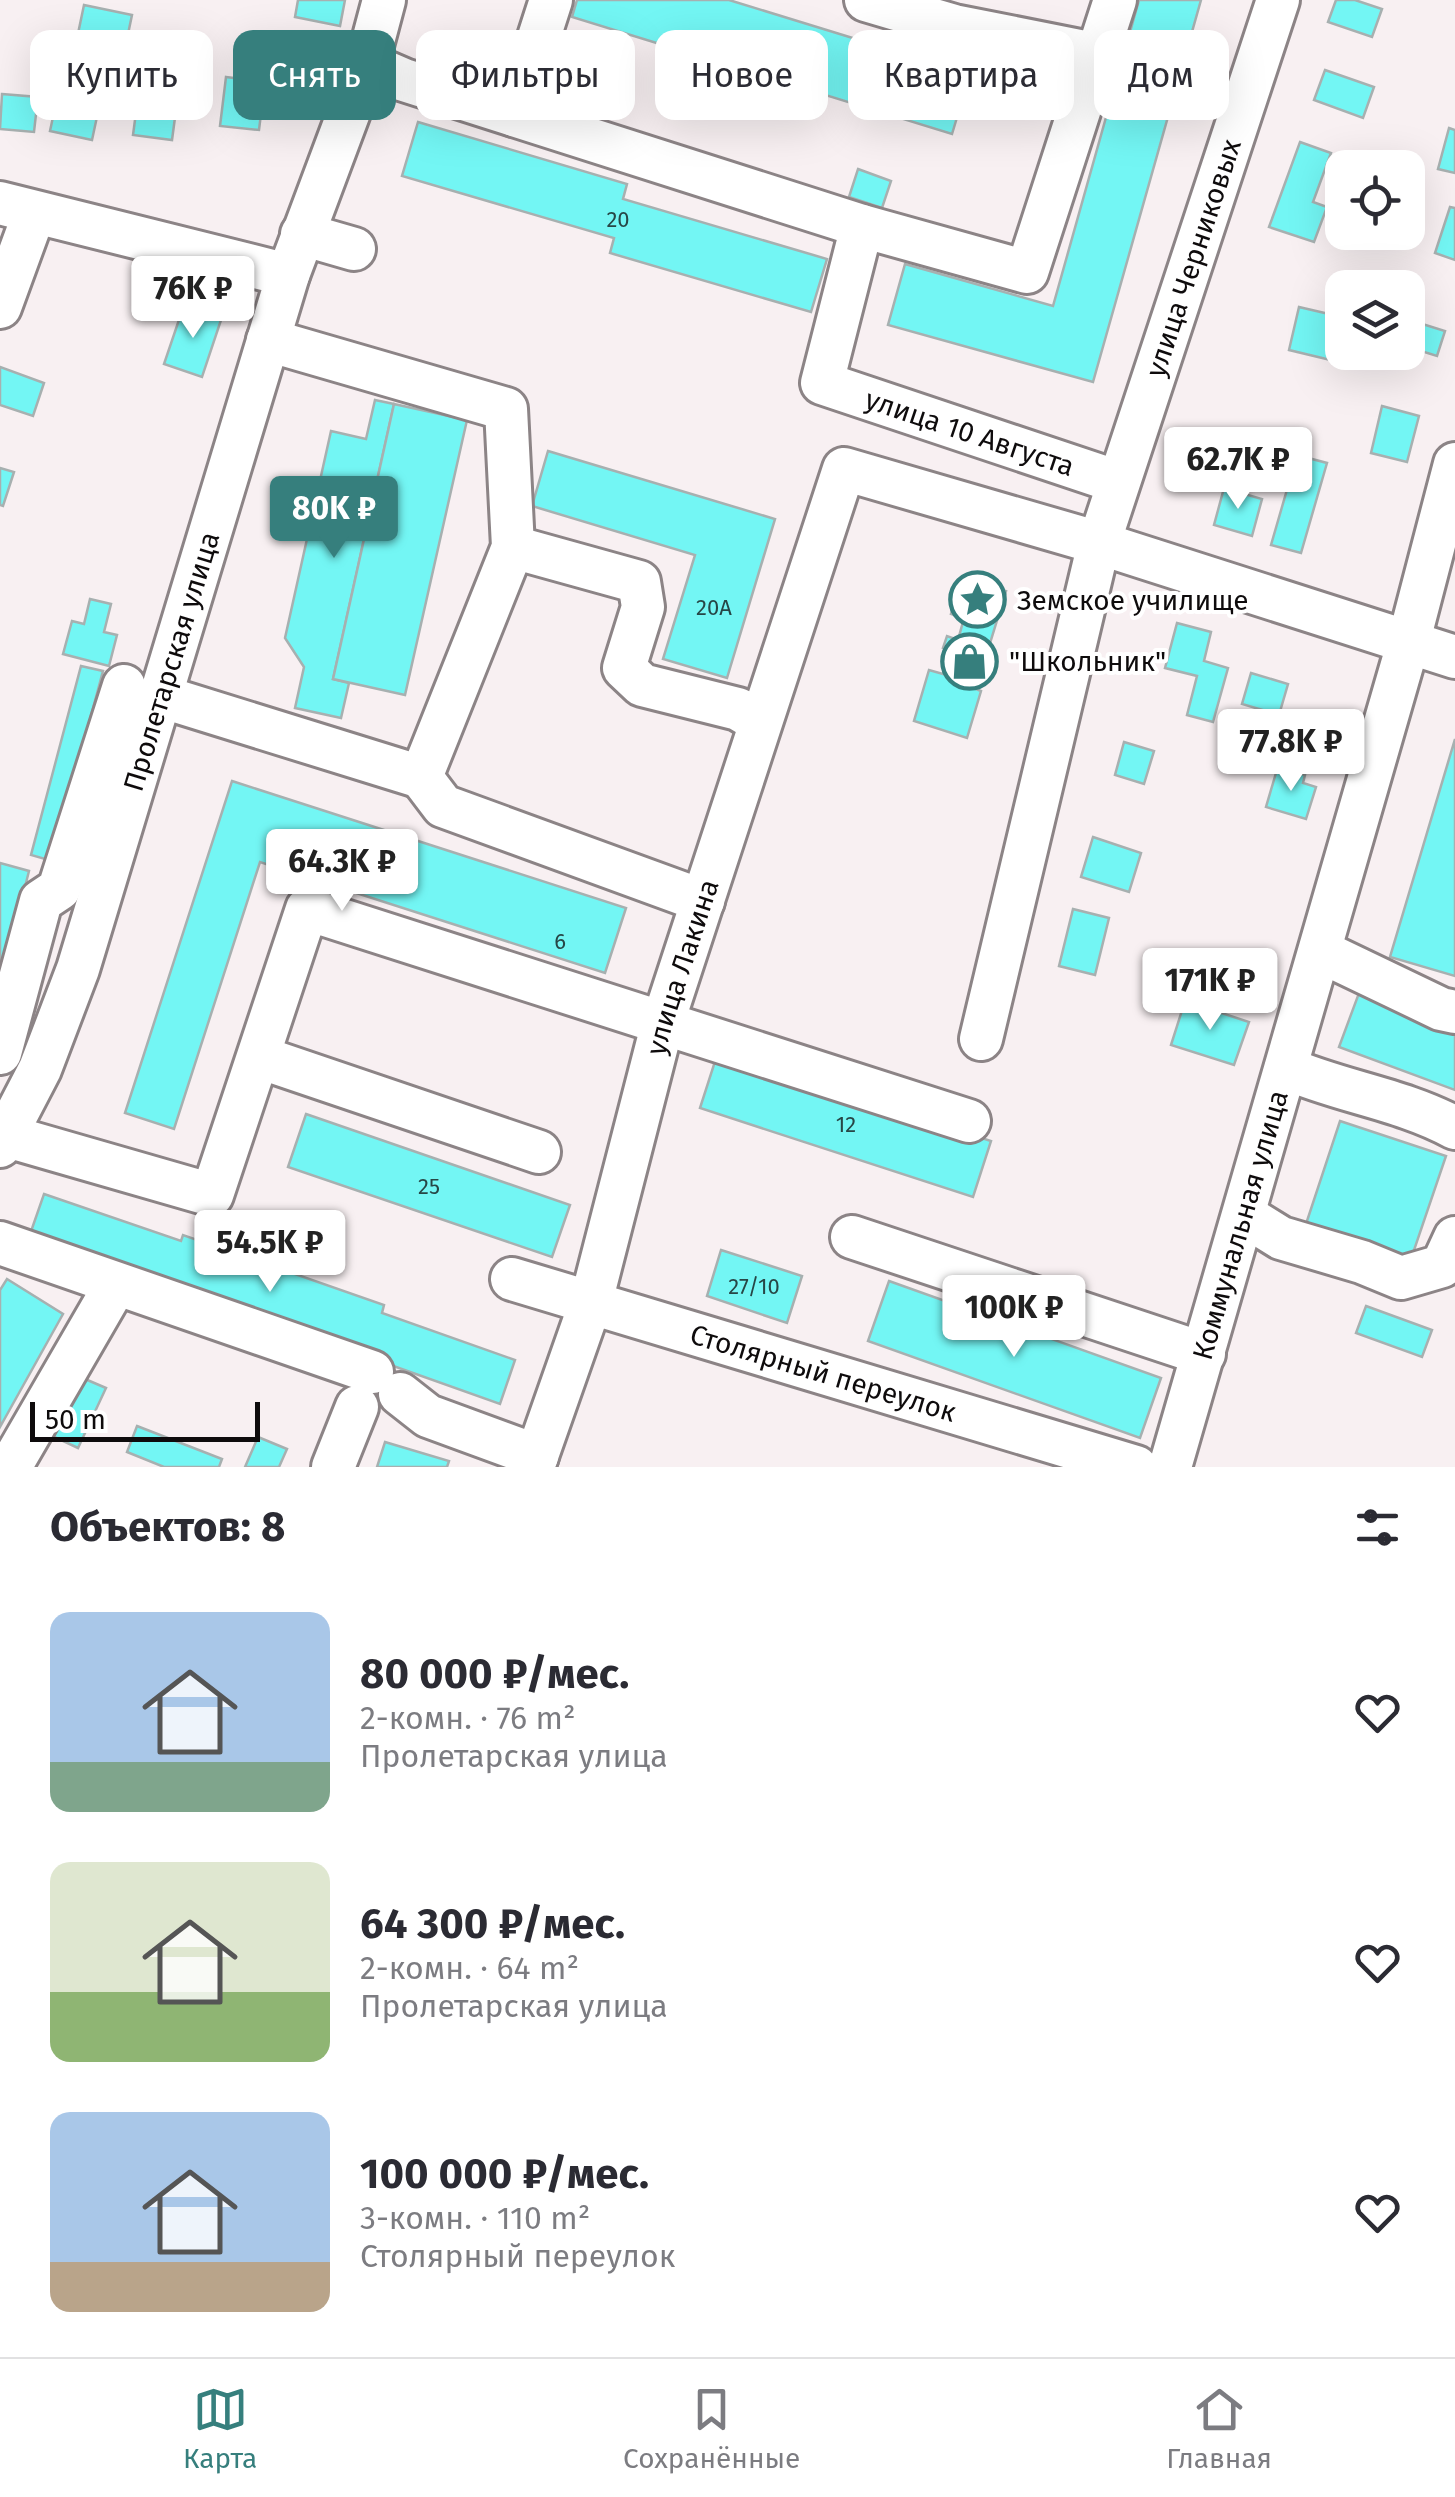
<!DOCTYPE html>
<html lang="ru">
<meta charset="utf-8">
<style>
body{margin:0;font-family:"Fira Sans",sans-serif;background:#f7f7f7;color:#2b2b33;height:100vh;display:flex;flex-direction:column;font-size:38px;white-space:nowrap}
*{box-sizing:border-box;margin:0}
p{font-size:32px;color:#7c7c81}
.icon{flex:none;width:55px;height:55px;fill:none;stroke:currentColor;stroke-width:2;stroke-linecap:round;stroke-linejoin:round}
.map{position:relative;height:1467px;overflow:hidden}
.side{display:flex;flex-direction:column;background:#fff;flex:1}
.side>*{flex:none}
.banner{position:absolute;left:30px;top:30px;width:1395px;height:90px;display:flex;gap:20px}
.fabs{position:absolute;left:1325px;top:150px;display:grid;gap:20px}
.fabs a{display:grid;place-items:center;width:100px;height:100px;border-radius:20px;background:#fff;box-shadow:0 10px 40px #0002;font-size:50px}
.scale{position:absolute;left:30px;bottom:25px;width:230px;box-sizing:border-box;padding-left:10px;border:5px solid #0e0b0c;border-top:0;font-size:28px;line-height:35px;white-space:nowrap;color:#0e0b0c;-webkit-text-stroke:8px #fff;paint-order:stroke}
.price{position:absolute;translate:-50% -85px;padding:0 22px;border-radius:10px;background:#fff;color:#222;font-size:32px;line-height:65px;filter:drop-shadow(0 2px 5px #0008)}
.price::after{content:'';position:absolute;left:50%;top:60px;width:30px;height:22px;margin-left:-15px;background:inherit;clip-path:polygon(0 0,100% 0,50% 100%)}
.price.on{background:#367f7d;color:#fff}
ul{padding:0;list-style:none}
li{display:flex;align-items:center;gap:30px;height:250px;padding:0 50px}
li span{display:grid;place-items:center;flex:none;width:280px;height:200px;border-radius:20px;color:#555}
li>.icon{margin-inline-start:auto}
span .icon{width:120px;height:120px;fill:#fffc;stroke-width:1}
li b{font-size:42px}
h2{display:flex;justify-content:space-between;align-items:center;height:120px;padding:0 50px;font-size:42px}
.chip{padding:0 35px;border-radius:20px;background:#fff;box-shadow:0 10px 40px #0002;font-size:35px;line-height:90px}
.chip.on{background:#367f7d;color:#fff}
.dock{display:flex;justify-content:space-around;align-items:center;height:140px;border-top:2px solid #e1e1e2;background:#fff;font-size:28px;color:#7c7c81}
.dock a{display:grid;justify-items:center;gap:5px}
.dock .on{color:#367f7d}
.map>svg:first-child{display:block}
.building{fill:#73f6f4;stroke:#a7b0b0;stroke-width:2.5}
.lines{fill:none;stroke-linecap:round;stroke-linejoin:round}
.minor-casing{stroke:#8c8486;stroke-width:48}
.minor{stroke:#fff;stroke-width:42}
.labels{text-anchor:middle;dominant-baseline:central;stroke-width:8;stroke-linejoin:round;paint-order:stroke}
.number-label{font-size:22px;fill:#274646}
.street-label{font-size:28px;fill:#0e0b0c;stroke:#fff}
.poi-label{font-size:28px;fill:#0e0b0c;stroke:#fff;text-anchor:start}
</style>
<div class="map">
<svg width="1455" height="1467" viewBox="0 0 1455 1467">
<rect width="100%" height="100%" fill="#f8f0f2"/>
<g class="building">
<polygon points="298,0 345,0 340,26 295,17"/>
<polygon points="577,0 729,0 970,74 952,134 572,17"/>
<polygon points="1139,0 1201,0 1093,382 888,325 905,264 1053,306"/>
<polygon points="1336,0 1355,0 1382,9 1372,37 1328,22"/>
<polygon points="84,5 132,15 123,58 75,48"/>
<polygon points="1325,70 1374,87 1363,118 1314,100"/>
<polygon points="141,75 180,80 172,140 133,135"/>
<polygon points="226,77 265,82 259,130 220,126"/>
<polygon points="59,89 101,98 92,140 50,131"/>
<polygon points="2,94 38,97 34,132 0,129"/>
<polygon points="418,122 627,184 623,199 827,259 811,312 610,253 614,238 402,176"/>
<polygon points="1449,128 1455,130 1455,173 1438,169"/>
<polygon points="1300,142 1331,153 1313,202 1327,207 1314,242 1269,227"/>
<polygon points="858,169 891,181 882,208 849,197"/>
<polygon points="1450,207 1455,208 1455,260 1435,253"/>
<polygon points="184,305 222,317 202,377 164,364"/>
<polygon points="1299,307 1342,317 1342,352 1349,352 1347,364 1289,350"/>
<polygon points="1416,322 1445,331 1437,356 1408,347"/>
<polygon points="0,367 44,383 33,416 0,405"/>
<polygon points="375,400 394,404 333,679 349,683 341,718 295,708 304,667 285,638 331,431 366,439"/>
<polygon points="394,404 467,420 405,695 333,679"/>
<polygon points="1382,406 1419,416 1407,462 1371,453"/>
<polygon points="548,451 775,519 727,678 663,659 695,555 532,506"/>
<polygon points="1297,455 1327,463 1301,553 1271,545"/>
<polygon points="0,468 14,472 3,506 0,505"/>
<polygon points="1224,488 1262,499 1252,536 1214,525"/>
<polygon points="962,578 1006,591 976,689 981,691 967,738 914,721 929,670 950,676 958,652 943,648 947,636 958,640 964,618 951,614"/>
<polygon points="90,599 111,604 104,632 117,635 109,666 63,654 72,621 84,624"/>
<polygon points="1177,623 1211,632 1204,661 1228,668 1213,722 1187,715 1197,676 1165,668"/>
<polygon points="81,666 103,671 52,861 31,855"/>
<polygon points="1251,673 1288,684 1279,715 1242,704"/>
<polygon points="1455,739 1455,976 1390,957"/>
<polygon points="1124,742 1154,751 1144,784 1115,775"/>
<polygon points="1278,766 1305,775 1303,783 1316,787 1306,819 1266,807"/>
<polygon points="232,781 626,908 605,973 260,862 174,1129 125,1113"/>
<polygon points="1093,837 1141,853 1129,892 1081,877"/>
<polygon points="0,863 29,871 0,987"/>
<polygon points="1073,909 1109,918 1095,975 1059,966"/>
<polygon points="1359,993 1455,1028 1455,1090 1339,1047"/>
<polygon points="1185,1001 1249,1022 1234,1065 1171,1045"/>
<polygon points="718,1052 991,1141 973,1197 700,1108"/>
<polygon points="306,1114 570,1205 552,1257 288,1167"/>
<polygon points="1340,1121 1446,1156 1410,1262 1305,1227"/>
<polygon points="44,1194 181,1241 183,1235 384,1305 382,1313 515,1360 500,1404 368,1357 371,1350 170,1279 166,1289 28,1240"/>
<polygon points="721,1250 802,1276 787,1323 707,1296"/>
<polygon points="7,1279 63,1314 0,1427 0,1290"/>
<polygon points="889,1281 1161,1378 1140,1438 868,1341"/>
<polygon points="1366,1306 1432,1330 1422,1357 1356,1333"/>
<polygon points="78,1376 106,1388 78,1448 50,1435"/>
<polygon points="137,1426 222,1459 219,1467 164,1467 127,1452"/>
<polygon points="258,1437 287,1449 279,1467 245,1467"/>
<polygon points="385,1442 449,1461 447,1467 377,1467"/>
</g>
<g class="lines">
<defs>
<g id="minor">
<polyline points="866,0 954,26 1095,54"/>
<polyline points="367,64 404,80 862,226 1027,272 1115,0"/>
<polyline points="514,115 551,0"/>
<polyline points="0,203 288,275"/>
<path id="s1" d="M 862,226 L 822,383 L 1118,482"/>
<polyline points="302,234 354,249"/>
<polyline points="0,307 34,214"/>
<polyline points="513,547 639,582 643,607 624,668 642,685 738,709 760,722"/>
<polyline points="160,696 421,777 513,547 506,409 268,340"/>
<polyline points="421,777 443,806 703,901"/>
<polyline points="1320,951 1441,1009 1455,1012"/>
<path id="s2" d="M 981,1039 L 1099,543 L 1278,0"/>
<polyline points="0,1053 41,901 59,889 124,686"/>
<polyline points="259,1057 539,1152"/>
<path d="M 1286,1068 C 1341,1092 1402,1099 1455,1128"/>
<polyline points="0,1134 212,1195 307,909 969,1121"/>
<path id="s3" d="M 0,1146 L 40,1069 L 78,969 L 288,275 L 367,64 L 384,0"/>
<polyline points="1244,1215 1281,1238 1362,1262 1401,1278 1442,1266 1455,1238"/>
<polyline points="852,1237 1204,1354"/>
<polyline points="0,1243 372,1372"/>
<path id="s4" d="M 512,1279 L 1136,1467"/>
<polyline points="400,1394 428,1416 537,1456"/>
<polyline points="10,1467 116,1284"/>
<polyline points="333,1467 357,1407"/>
<path id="s5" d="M 533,1467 L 591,1302 L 663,1022 L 844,469 L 1099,543 L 1455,657"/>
<path id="s6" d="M 1170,1467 L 1408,644 L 1455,464"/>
</g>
</defs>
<use href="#minor" class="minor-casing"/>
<use href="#minor" class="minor"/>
</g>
<defs>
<symbol id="sight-ring" viewBox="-11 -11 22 22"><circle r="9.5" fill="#fff" stroke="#367f7d" stroke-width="1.5"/><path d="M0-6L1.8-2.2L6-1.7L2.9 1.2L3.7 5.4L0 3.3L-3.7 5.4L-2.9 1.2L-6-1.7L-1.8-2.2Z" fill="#367f7d"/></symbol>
<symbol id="shop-ring" viewBox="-11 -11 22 22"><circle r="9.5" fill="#fff" stroke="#367f7d" stroke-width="1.5"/><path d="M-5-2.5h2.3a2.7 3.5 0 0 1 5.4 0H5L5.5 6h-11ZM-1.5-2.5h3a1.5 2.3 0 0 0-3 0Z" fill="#367f7d"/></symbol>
</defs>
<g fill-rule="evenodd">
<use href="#sight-ring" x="946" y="568" width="63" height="63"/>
<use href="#shop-ring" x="938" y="630" width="63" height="63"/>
</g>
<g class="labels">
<g class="number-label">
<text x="618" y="219">20</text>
<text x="714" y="607">20А</text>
<text x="560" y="941">6</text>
<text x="846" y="1124">12</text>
<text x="429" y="1186">25</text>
<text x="754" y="1286">27/10</text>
</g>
<g class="street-label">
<text stroke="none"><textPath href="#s2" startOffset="810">улица Черниковых</textPath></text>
<text stroke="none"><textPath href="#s1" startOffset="318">улица 10 Августа</textPath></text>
<text stroke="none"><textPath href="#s3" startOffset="515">Пролетарская улица</textPath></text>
<text stroke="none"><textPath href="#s5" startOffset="522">улица Лакина</textPath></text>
<text stroke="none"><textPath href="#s6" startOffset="252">Коммунальная улица</textPath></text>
<text stroke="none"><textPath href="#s4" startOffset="325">Столярный переулок</textPath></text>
</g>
<g class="poi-label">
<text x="1017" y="600">Земское училище</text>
<text x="1009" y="661">"Школьник"</text>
</g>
</g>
</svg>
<div class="fabs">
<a><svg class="icon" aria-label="locate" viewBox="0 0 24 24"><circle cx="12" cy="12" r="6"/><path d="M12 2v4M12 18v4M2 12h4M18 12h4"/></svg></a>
<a><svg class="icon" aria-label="layers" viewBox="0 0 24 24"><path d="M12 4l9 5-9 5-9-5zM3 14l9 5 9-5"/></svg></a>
</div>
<div class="scale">50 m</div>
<b class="price" style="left:193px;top:341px">76K ₽</b>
<b class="price" style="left:1238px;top:512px">62.7K ₽</b>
<b class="price on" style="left:334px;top:561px">80K ₽</b>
<b class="price" style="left:1291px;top:794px">77.8K ₽</b>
<b class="price" style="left:342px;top:914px">64.3K ₽</b>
<b class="price" style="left:1210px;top:1033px">171K ₽</b>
<b class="price" style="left:270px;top:1295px">54.5K ₽</b>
<b class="price" style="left:1014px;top:1360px">100K ₽</b>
<div class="banner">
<a class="chip">Купить</a>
<a class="chip on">Снять</a>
<a class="chip">Фильтры</a>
<a class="chip">Новое</a>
<a class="chip">Квартира</a>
<a class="chip">Дом</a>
</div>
</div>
<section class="side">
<h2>Объектов: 8<svg class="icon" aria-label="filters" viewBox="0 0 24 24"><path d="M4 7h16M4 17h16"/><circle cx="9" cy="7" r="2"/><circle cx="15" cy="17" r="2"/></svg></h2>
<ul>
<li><span style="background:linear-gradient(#a9c7e8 75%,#7fa58c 0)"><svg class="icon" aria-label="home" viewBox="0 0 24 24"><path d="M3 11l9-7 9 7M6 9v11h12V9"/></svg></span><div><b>80 000 ₽/мес.</b><p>2-комн. · 76 m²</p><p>Пролетарская улица</p></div><svg class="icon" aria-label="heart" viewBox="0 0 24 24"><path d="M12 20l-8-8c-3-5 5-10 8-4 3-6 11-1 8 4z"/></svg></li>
<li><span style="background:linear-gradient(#dfe7d0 65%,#8fb573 0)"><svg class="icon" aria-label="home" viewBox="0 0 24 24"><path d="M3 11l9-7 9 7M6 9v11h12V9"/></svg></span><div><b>64 300 ₽/мес.</b><p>2-комн. · 64 m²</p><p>Пролетарская улица</p></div><svg class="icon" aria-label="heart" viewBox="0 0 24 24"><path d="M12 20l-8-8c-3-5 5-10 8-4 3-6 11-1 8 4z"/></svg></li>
<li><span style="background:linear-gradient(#a9c7e8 75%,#b9a48a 0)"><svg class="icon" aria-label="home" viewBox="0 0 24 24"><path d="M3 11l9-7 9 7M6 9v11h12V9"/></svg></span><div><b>100 000 ₽/мес.</b><p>3-комн. · 110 m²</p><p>Столярный переулок</p></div><svg class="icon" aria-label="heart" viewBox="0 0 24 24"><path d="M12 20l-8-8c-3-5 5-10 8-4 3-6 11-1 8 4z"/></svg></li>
</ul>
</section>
<nav class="dock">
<a class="on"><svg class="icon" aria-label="map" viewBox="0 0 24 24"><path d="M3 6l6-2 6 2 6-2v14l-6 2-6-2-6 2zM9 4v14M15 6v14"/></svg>Карта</a>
<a><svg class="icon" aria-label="saved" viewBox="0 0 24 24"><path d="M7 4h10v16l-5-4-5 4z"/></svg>Сохранённые</a>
<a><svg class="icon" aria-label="home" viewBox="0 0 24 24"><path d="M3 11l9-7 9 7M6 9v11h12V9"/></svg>Главная</a>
</nav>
